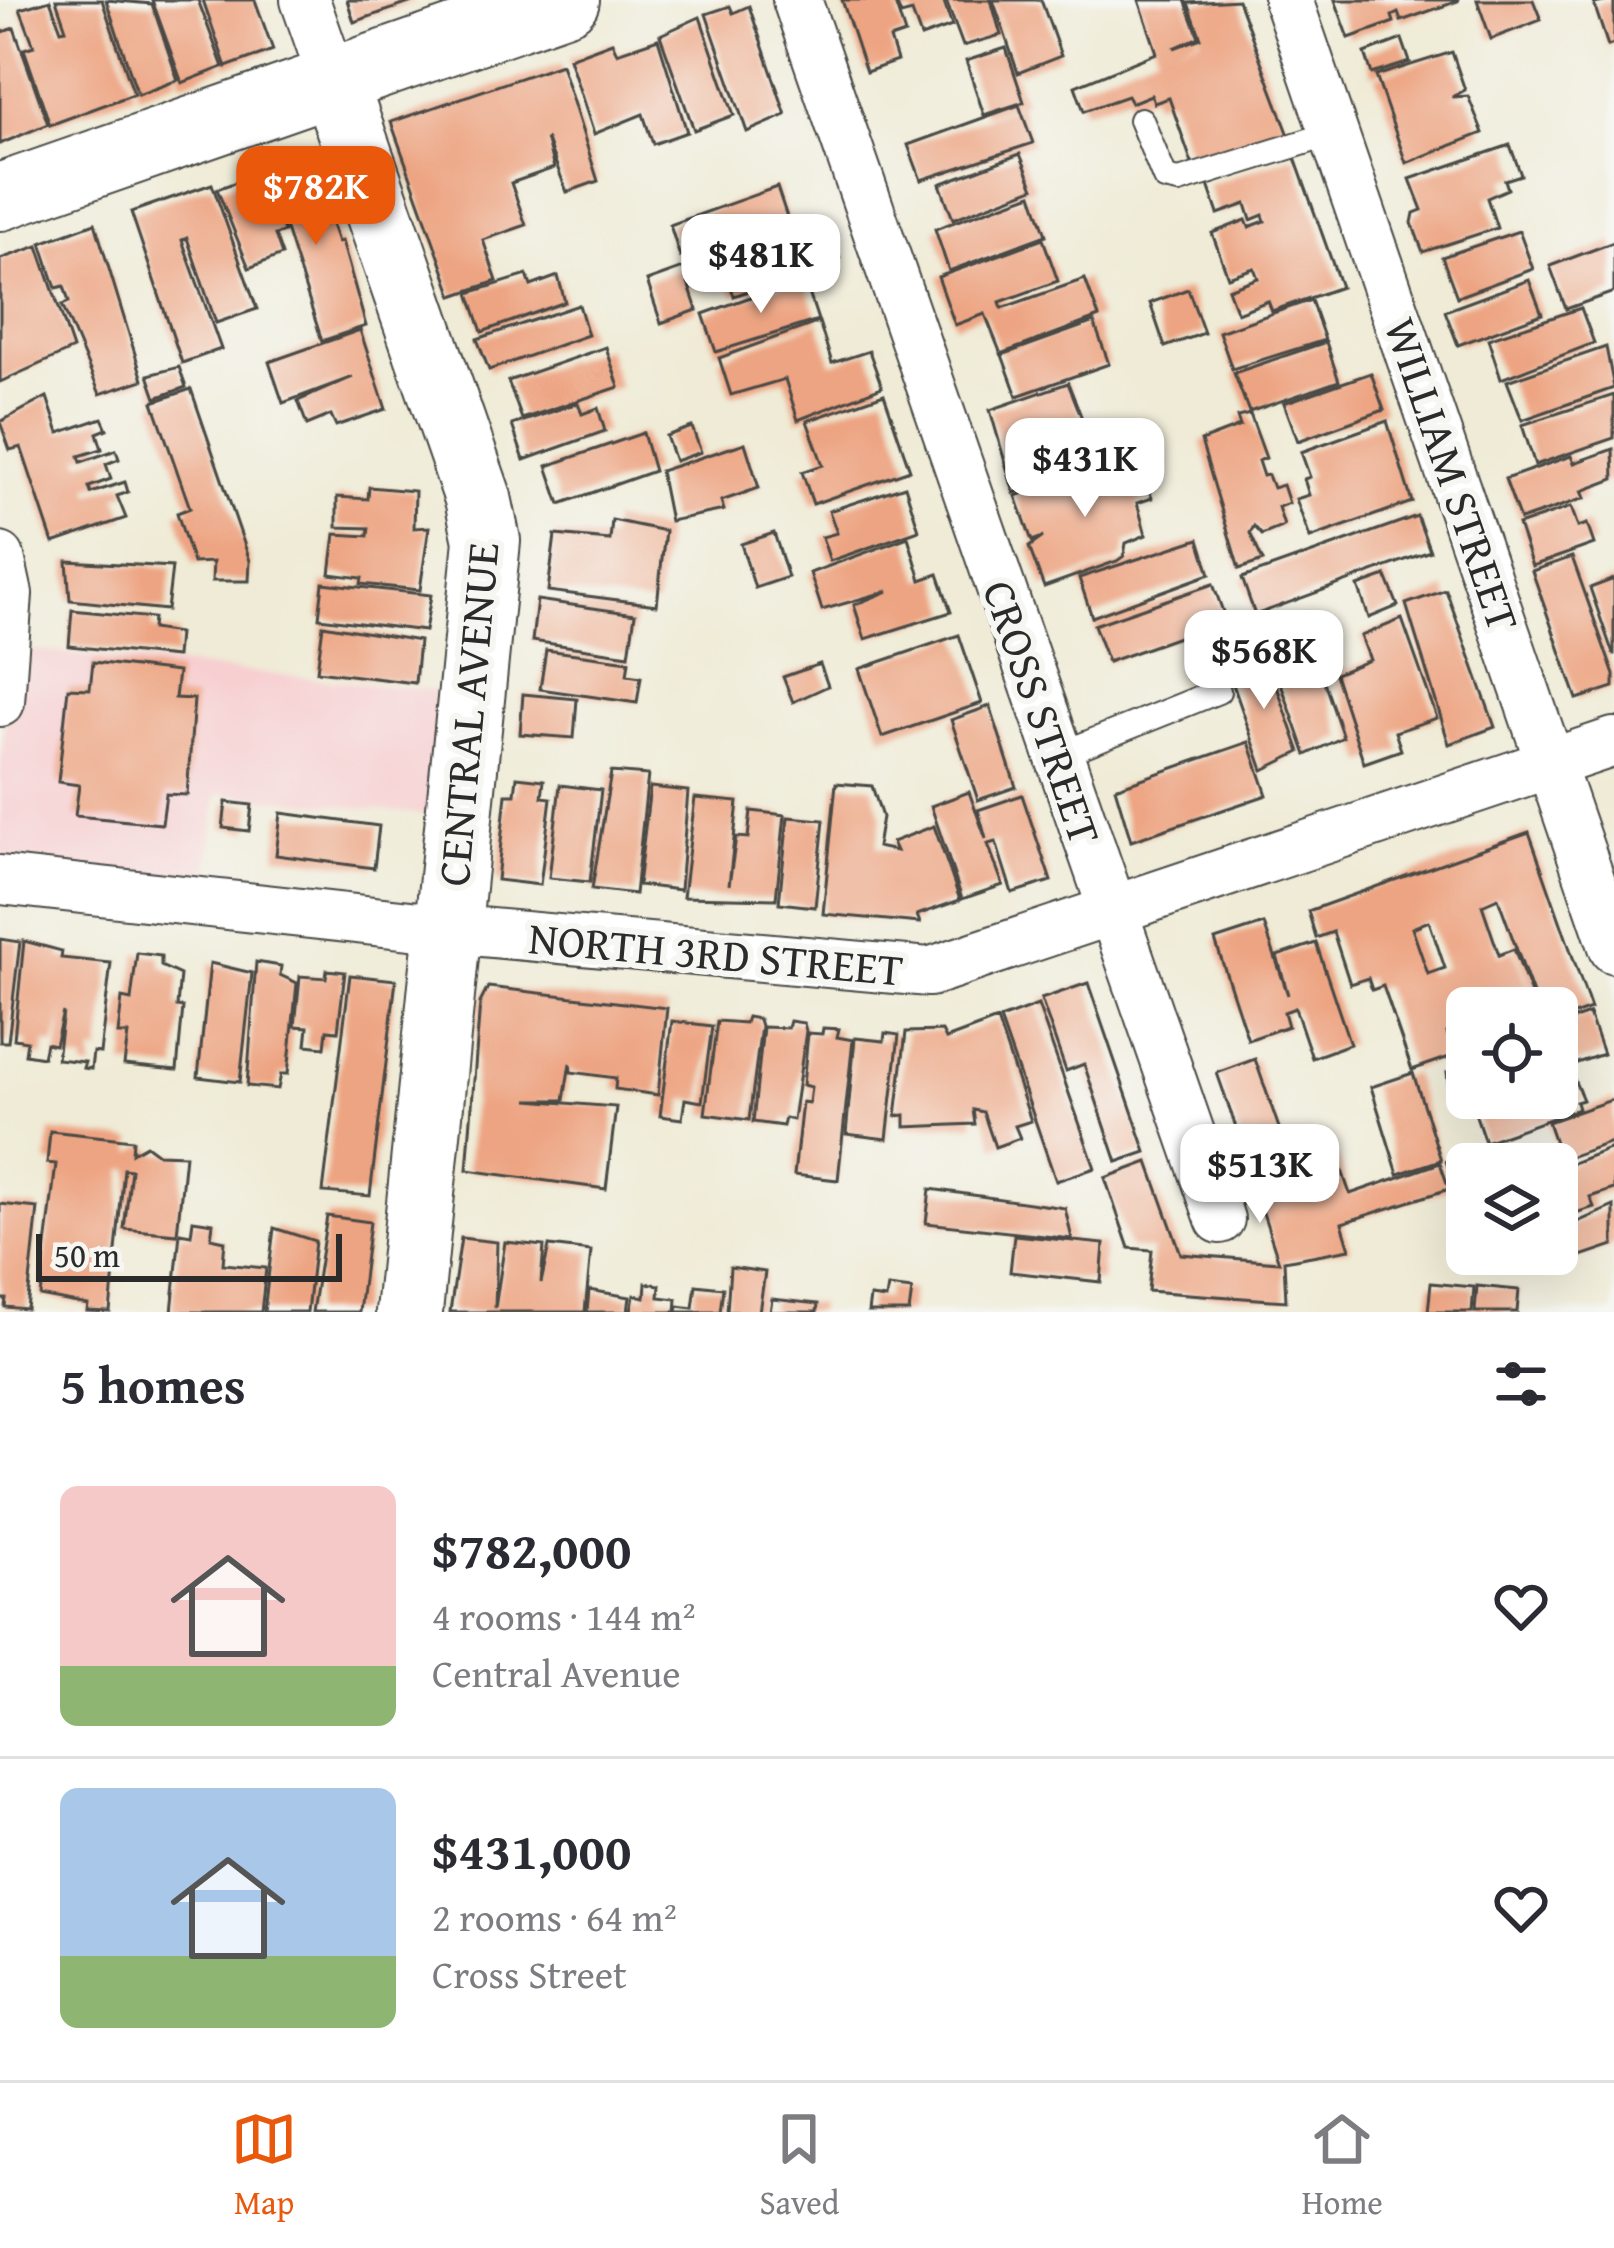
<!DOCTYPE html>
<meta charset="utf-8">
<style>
body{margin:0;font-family:"Gentium Book Plus",serif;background:#f2f2f3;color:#2b2b33;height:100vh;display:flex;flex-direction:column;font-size:45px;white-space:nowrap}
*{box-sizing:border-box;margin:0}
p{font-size:39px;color:#7c7c81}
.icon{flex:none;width:66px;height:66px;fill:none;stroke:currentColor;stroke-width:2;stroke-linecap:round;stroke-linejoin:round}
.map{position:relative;height:1312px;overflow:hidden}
.panel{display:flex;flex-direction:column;background:#fff;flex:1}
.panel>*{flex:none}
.controls{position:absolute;left:1446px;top:987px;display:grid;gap:24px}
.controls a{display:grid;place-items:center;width:132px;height:132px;border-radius:18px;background:#fff;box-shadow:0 12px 48px #0002;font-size:60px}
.scale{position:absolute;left:36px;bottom:30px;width:306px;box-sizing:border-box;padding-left:12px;border:6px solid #2b2b2b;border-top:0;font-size:33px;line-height:42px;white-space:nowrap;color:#2b2b2b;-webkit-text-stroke:9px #f6f6f2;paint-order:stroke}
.price{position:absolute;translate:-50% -102px;padding:0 27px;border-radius:24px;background:#fff;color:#222;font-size:39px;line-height:78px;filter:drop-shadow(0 3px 6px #0008)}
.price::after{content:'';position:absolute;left:50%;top:72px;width:36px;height:27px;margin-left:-18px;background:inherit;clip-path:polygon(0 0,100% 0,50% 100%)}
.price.current{background:#ea580c;color:#fff}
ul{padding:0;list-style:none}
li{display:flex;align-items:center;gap:36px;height:300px;padding:0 60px}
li+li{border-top:3px solid #e1e1e2}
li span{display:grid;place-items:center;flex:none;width:336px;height:240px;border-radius:18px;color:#555}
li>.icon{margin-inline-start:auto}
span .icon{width:144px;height:144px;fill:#fffc;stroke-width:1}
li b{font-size:51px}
h2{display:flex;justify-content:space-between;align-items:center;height:144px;padding:0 60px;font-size:51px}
.tabs{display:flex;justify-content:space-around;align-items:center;height:168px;border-top:3px solid #e1e1e2;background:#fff;font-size:33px;color:#7c7c81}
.tabs a{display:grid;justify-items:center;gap:6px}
.tabs .current{color:#ea580c}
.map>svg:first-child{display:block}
.built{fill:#f7cfd1}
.building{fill:#eda482;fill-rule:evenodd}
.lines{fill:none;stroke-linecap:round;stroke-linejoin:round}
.lane-casing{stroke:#484845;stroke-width:28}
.street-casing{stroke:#484845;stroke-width:52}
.secondary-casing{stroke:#484845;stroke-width:70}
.primary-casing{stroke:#484845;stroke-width:70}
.lane{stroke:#fff;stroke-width:24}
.street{stroke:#fff;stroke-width:48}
.secondary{stroke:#fff;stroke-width:66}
.primary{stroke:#fff;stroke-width:66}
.labels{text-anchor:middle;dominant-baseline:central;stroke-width:12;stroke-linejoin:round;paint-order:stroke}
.street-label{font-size:45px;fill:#2b2b2b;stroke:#f6f6f2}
</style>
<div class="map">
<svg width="1614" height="1312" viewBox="0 0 1614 1312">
<rect width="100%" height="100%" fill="#f6f6f2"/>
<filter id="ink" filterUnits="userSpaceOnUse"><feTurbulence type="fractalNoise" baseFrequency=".00833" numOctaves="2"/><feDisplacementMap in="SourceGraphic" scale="24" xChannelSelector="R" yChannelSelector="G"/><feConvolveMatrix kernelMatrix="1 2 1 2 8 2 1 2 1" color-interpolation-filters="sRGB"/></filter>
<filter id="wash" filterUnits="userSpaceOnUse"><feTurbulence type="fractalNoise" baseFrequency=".004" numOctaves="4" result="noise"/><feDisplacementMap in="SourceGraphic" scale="48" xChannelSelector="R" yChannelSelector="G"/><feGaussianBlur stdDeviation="2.7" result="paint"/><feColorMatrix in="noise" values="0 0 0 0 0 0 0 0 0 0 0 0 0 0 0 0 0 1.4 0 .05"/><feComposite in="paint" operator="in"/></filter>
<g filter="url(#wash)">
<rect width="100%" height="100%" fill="#efebd6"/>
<polygon class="built" points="12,648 468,694 451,817 217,793 206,896 0,874 0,771"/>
<g id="blocks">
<g class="building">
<polygon points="50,0 61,30 66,29 56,0 102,0 134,94 50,125 24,49 34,46 20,9"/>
<polygon points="106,0 152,4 178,80 138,95"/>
<polygon points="152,0 198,0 223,67 182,83"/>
<polygon points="203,0 255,0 273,50 226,67"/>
<polygon points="347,0 414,0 415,1 354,22"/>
<polygon points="842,0 894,0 905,34 890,39 897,61 866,72"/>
<polygon points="895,0 943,0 952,26 921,37 912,12 901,15"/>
<polygon points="946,0 991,0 1001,35 963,46"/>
<polygon points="993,0 1041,0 1061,56 1018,73"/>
<polygon points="1139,0 1185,0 1199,37 1174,48 1201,38 1188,3 1238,0 1290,138 1195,172 1169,98 1154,103 1151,95 1131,103 1127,96 1084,111 1075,86 1157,53"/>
<polygon points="1335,0 1458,0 1458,1 1401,21 1398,13 1392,16 1394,22 1349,38"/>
<polygon points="1477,0 1533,0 1541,20 1491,39"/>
<polygon points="1614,0 1614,44 1608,46 1594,4"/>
<polygon points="730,6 733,13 749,6 786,115 747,132 706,14"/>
<polygon points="700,17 734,115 694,130 660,35"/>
<polygon points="14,28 48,124 0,144 0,33"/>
<polygon points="658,39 687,132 653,144 643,114 594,134 569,58 612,42 617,53"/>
<polygon points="1402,39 1410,62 1372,74 1365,53"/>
<polygon points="1006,48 1024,102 984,115 966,61"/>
<polygon points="1452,52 1465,90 1452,97 1468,96 1483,133 1406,163 1376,76"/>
<polygon points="561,64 598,181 567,192 546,138 554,168 511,183 526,225 483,240 497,281 453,296 391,122"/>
<polygon points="1019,105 1033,143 921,180 908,145"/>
<polygon points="1510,145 1521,175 1505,180 1508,189 1487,198 1497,228 1423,252 1412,223 1414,213 1422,210 1410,179"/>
<polygon points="307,152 338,242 342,241 366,326 322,341 266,167"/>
<polygon points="1020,154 1034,188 953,219 940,184"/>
<polygon points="1294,155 1341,287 1272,311 1268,301 1237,313 1228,289 1258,278 1254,268 1228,277 1212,233 1246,220 1249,227 1265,221 1263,215 1251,220 1246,204 1218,214 1208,185"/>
<polygon points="263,172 284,232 275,235 282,255 249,268 217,189"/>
<polygon points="212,184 257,309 216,323 187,238 182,240 221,349 182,363 131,212"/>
<polygon points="777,187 788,220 680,257 670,225"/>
<polygon points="1032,194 1046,235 949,271 935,229"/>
<polygon points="817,221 823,239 833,236 840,259 734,296 720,256"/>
<polygon points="95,223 143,380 100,394 62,305 69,302 64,286 56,288 41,243"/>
<polygon points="1519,231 1533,269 1457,297 1442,257"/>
<polygon points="1043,239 1058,281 1000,302 1002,308 1085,279 1099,317 1001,354 985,314 955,325 938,277"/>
<polygon points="1614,242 1614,292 1566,309 1550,266"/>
<polygon points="38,246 73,349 0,382 0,259"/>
<polygon points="683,268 697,310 661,323 647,281"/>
<polygon points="527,275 531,286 558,276 565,302 482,332 469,293"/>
<polygon points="804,278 818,320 716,352 703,314"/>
<polygon points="1529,280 1542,314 1458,345 1445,311"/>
<polygon points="1188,289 1204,333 1165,347 1150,303"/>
<polygon points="1311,300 1325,340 1232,369 1219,332"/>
<polygon points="579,305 588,335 489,370 477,339"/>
<polygon points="1581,308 1594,343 1501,379 1488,339"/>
<polygon points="819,322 832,363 869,351 882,387 798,420 785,379 731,395 719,358"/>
<polygon points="1094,322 1109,364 1017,396 1002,355"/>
<polygon points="360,330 386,409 336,426 331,415 307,425 298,401 353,377 283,403 269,362"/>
<polygon points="1326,342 1339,381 1249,412 1234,373"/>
<polygon points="606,347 619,387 522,419 508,381"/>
<polygon points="1606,347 1614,388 1522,420 1507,381"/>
<polygon points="179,367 186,387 156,398 148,375"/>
<polygon points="1371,373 1384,410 1298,441 1284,403"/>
<polygon points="1068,383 1096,454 1073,461 1077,471 1014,493 990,410"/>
<polygon points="191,389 250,561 249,581 212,581 213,562 193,563 177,513 190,508 153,402"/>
<polygon points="884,394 910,470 813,504 802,472 823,465 807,421"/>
<polygon points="1614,395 1614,438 1535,465 1522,425"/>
<polygon points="47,397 59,433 102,418 107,429 97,433 102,449 79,456 81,462 116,450 119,459 106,464 111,479 89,487 91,493 125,482 128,492 117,496 126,518 53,543 21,447 10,450 0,422"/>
<polygon points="578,403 582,414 598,408 605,431 524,460 512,425"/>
<polygon points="1250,414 1266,458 1258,461 1263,476 1268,475 1273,488 1283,485 1289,503 1278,507 1284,526 1262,535 1254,526 1250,533 1263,561 1239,569 1201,441 1240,426 1237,417"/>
<polygon points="1387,421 1412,502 1310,538 1296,499 1309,495 1304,479 1310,477 1301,452"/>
<polygon points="692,427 701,452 675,461 666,436"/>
<polygon points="643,433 654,471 560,504 547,466"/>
<polygon points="745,443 759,488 721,501 724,510 670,521 660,471"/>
<polygon points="1613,449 1614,479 1582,491 1585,498 1520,520 1505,479 1571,456 1574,463"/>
<polygon points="1135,454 1152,498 1137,503 1146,535 1126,543 1124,556 1117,561 1044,587 1029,547 1043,537 1032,541 1016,496 1060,480 1070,486 1095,477 1092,470"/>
<polygon points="905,486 919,530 830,561 822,537 837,533 829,511"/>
<polygon points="369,487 415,491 414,528 429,527 420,590 361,584 362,578 330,574 335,534 368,536 369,528 337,527 337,497 368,499"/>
<polygon points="1571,507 1578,527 1587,524 1594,544 1532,566 1518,525"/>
<polygon points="1417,516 1430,551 1255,615 1242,578"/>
<polygon points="612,520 665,531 657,605 548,591 555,535 610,540"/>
<polygon points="774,533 788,577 755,588 741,544"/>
<polygon points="908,537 921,580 938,574 951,612 865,639 854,605 888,591 822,610 810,573"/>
<polygon points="1199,539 1210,574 1092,617 1079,578"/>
<polygon points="1572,557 1614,675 1614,687 1577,699 1532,571"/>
<polygon points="67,561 172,567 167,610 70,600"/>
<polygon points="1386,576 1398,606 1369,618 1358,586"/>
<polygon points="1614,579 1614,654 1613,654 1590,588"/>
<polygon points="323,583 431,595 425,631 319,618"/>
<polygon points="1213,584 1226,620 1108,662 1094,625"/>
<polygon points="1446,590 1495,727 1449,744 1406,604"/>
<polygon points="537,600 635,614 629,655 532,641"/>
<polygon points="72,610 153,618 152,629 178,633 176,657 69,646"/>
<polygon points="1402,619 1437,718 1395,732 1401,750 1364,763 1335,674 1370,660 1361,636"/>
<polygon points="323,625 419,641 415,683 317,671"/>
<polygon points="959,635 982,703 882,737 859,669"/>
<polygon points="1310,641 1343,737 1306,755 1271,655"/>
<polygon points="546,650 629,661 627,675 641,677 637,703 540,689"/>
<polygon points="1266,656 1300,752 1263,770 1228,670"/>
<polygon points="93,662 178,672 175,698 194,699 187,795 166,794 162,824 75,816 79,785 58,782 68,688 90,689"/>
<polygon points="820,664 828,686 793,702 783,677"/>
<polygon points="523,694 577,699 574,738 520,734"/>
<polygon points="990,706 1016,787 978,800 951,720"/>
<polygon points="1249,742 1267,795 1131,841 1115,788"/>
<polygon points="611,772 648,775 635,894 592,889"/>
<polygon points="517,777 544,780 542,797 551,798 540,885 497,880 506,794 515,794"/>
<polygon points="836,783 872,786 882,817 877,847 896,851 892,842 934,826 960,900 917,915 920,923 823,914"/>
<polygon points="560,785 601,790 590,882 549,878"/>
<polygon points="650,787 688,791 680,890 638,885"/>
<polygon points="969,792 986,839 978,810 1022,795 1051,881 1012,893 996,842 988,844 1003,885 962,899 931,806"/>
<polygon points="695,798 738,802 729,885 736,837 748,838 751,811 785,815 776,899 683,897"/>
<polygon points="226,802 252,805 249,831 223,828"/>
<polygon points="281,813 379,826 374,868 276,855"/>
<polygon points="788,817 824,820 815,907 779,903"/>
<path d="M 1529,832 L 1591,1009 L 1557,1021 L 1557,1008 L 1538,1008 L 1498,898 L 1482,905 L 1499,955 L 1514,949 L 1534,1002 L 1518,1008 L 1467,1008 L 1467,1026 L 1447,1033 L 1455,1055 L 1412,1070 L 1383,986 L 1372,990 L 1368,978 L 1350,984 L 1333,932 L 1316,938 L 1308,911 ZM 1429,921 L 1445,968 L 1428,974 L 1412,928 Z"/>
<polygon points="1264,924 1288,995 1277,956 1316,943 1350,1044 1312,1058 1295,1008 1284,1012 1288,1026 1248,1040 1215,940"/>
<polygon points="0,939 20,942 8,1042 0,1042"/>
<polygon points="24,941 62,951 61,958 111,963 100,1053 93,1052 91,1069 83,1068 85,1062 57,1059 63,1012 55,1045 46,1043 43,1057 25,1054 27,1041 14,1039"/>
<polygon points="137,953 161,956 161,966 180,975 177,1006 183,1007 177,1070 124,1065 128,1034 118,1034 122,998 131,1000"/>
<polygon points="256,962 281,966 280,975 297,983 288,1074 281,1074 278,1089 247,1086"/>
<polygon points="210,963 252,973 240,1082 198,1077"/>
<polygon points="327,970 345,972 338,1031 327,1030 325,1047 306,1045 308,1027 295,1026 300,976 326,978"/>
<polygon points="350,975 396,980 370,1196 323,1192"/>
<polygon points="1088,983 1146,1152 1117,1162 1084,1064 1066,1071 1041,999"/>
<polygon points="488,987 667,1008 658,1095 615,1089 616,1078 571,1072 570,1063 564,1100 528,1100 616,1107 606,1189 467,1170 480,1003"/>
<polygon points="1038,1005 1095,1168 1056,1181 1000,1019"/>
<polygon points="1589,1014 1603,1054 1557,1070 1557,1025"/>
<polygon points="747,1017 759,1019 761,1026 749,1120 705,1114 717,1021 745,1023"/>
<polygon points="997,1020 1031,1121 1015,1126 1020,1138 995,1147 983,1112 973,1110 975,1124 905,1127 905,1115 896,1116 906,1032 942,1031 946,1039"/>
<polygon points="672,1021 712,1026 702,1102 685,1099 682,1119 660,1116"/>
<polygon points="790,1021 804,1023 806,1031 793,1120 785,1118 783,1126 753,1122 763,1027 788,1028"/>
<polygon points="823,1028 839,1029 837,1037 853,1040 838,1180 794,1175 802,1102 809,1103 811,1087 803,1085 808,1033 822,1034"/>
<polygon points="885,1033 899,1035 887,1139 846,1134 855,1038 884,1041"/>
<polygon points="1255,1059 1287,1151 1249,1164 1217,1073"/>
<polygon points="1467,1065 1467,1101 1451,1107 1447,1072"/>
<polygon points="1570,1070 1583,1100 1576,1102 1578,1109 1485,1142 1472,1104 1490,1098 1557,1098 1557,1075"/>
<polygon points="1413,1073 1441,1160 1398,1174 1371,1087"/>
<polygon points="1614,1099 1614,1141 1561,1160 1548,1122"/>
<polygon points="50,1131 133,1140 132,1153 146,1145 158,1154 185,1155 177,1234 124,1229 131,1170 124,1169 110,1312 87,1311 88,1305 40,1296 56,1164 47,1163"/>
<polygon points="1502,1141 1509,1164 1467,1164 1467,1196 1458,1199 1446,1161"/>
<polygon points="1614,1147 1614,1189 1590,1197 1594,1207 1560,1218 1557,1169"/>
<polygon points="1337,1156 1350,1194 1440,1163 1449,1189 1342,1223 1350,1249 1284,1261 1286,1301 1148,1291 1152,1250 1129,1248 1105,1178 1148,1162 1181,1254 1279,1262 1253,1182"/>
<polygon points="930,1189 1065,1208 1072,1239 926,1223"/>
<polygon points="0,1204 38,1208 27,1309 5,1307 6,1299 0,1299"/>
<polygon points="1614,1206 1614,1245 1558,1264 1557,1231"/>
<polygon points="327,1216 370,1222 359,1312 312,1312"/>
<polygon points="193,1220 213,1223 211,1238 225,1241 223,1264 266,1268 261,1312 172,1312 180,1233 191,1235"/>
<polygon points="274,1228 315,1241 307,1312 264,1312"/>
<polygon points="1014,1235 1104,1244 1101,1282 1010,1272"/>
<polygon points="461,1238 497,1242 495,1308 505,1242 544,1246 541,1283 549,1246 591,1251 585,1312 450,1312"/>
<polygon points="730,1267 765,1272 759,1312 727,1312"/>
<polygon points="646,1283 660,1285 659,1297 677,1299 676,1312 631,1312 634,1295 645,1297"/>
<polygon points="1431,1283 1474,1287 1472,1312 1428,1312"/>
<polygon points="696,1285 723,1288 720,1312 677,1312 678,1306 693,1308"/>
<polygon points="1477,1286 1519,1290 1517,1312 1475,1312"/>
<polygon points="888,1287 912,1290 909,1312 868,1312 870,1297 886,1299"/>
<polygon points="589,1290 630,1297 628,1312 587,1312"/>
<polygon points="772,1299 818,1304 817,1312 770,1312"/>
</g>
</g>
</g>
<g filter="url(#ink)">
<use href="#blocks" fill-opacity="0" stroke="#484845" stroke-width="3"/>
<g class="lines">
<defs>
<g id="lane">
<polyline points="1141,120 1165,178 1179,181 1334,133"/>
<polyline points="1059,755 1218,691"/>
</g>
<g id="street">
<polyline points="305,0 333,80"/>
<polyline points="797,0 1220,1219"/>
<polyline points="1288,0 1614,949"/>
<polyline points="0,557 8,594 0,702"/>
<polyline points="0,880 447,929 929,972 1614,742"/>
</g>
<polyline id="secondary" points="333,80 478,498 487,541 409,1312"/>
<polyline id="primary" points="0,197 566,0"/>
</defs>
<use href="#lane" class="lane-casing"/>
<use href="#street" class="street-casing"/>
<use href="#secondary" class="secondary-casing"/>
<use href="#primary" class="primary-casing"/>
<use href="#lane" class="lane"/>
<use href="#street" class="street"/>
<use href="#secondary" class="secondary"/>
<use href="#primary" class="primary"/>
</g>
</g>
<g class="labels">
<g class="street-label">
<text transform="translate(1453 474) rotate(71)">WILLIAM STREET</text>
<text transform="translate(1043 712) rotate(71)">CROSS STREET</text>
<text transform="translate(467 714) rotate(-85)">CENTRAL AVENUE</text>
<text transform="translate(716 953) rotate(5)">NORTH 3RD STREET</text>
</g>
</g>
</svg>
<div class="controls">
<a><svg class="icon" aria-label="locate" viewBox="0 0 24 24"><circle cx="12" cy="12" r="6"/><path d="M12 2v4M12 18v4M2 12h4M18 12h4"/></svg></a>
<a><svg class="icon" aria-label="layers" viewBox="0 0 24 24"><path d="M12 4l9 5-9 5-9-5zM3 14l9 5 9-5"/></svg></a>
</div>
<div class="scale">50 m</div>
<b class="price current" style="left:316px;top:248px">$782K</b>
<b class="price" style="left:761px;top:316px">$481K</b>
<b class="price" style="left:1085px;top:520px">$431K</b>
<b class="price" style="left:1264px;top:712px">$568K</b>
<b class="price" style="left:1260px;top:1226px">$513K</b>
</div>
<section class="panel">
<h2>5 homes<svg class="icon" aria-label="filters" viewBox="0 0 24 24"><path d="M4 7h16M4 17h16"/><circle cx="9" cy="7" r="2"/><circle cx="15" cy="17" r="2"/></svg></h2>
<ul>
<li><span style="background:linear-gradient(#f6c9c9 75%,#8fb573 0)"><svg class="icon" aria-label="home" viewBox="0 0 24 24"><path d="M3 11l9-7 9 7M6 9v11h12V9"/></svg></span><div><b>$782,000</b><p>4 rooms · 144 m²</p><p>Central Avenue</p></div><svg class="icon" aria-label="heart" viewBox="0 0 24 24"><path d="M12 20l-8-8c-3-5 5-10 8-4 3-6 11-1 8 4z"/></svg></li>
<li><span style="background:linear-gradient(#a9c7e8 70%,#8fb573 0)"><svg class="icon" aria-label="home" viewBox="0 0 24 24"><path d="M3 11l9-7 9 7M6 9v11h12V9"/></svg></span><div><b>$431,000</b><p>2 rooms · 64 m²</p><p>Cross Street</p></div><svg class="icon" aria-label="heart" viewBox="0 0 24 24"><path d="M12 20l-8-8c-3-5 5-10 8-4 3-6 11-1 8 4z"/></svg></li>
</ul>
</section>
<nav class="tabs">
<a class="current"><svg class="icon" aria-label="map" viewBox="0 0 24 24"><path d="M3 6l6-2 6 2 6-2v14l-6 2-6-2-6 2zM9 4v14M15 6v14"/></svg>Map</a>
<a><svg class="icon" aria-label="saved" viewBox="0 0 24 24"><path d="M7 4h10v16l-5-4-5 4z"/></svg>Saved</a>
<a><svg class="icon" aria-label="home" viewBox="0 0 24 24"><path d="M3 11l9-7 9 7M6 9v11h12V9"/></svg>Home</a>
</nav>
